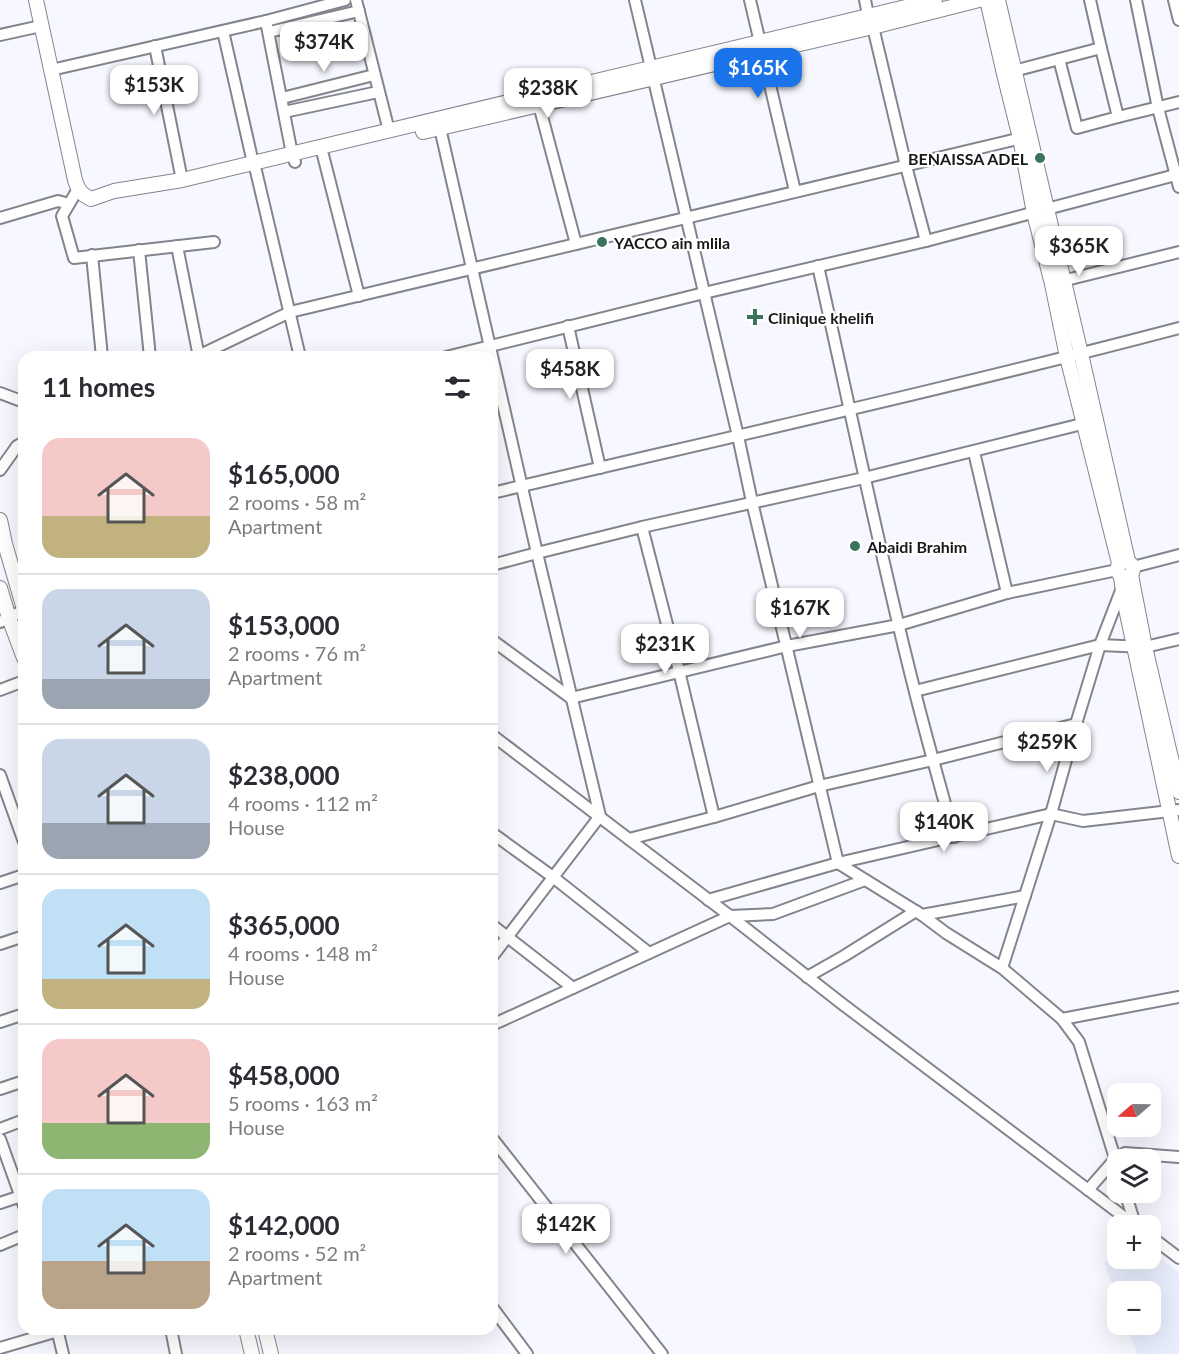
<!DOCTYPE html>
<meta charset="utf-8">
<style>
body{margin:0;font-family:Lato,sans-serif;background:#f2f2f3;color:#2b2b33;height:100vh;display:flex;flex-direction:column;font-size:22px;white-space:nowrap}
*{box-sizing:border-box;margin:0}
p{font-size:20px;color:#7c7c81}
.icon{flex:none;width:33px;height:33px;fill:none;stroke:currentColor;stroke-width:2;stroke-linecap:round;stroke-linejoin:round}
.map{position:relative;flex:1;overflow:hidden}
.details{position:absolute;left:18px;top:351px;width:480px;height:984px;display:flex;flex-direction:column;background:#fff;border-radius:18px;box-shadow:0 6px 24px #0002}
.details>*{flex:none}
.needle{width:39px;rotate:250deg}
.tools{position:absolute;left:1107px;top:1083px;display:grid;gap:12px}
.tools a{display:grid;place-items:center;width:54px;height:54px;border-radius:12px;background:#fff;box-shadow:0 6px 24px #0002;font-size:30px}
.price{position:absolute;translate:-50% -51px;padding:0 14px;border-radius:12px;background:#fff;color:#222;font-size:20px;line-height:39px;filter:drop-shadow(0 2px 3px #0008)}
.price::after{content:'';position:absolute;left:50%;top:36px;width:18px;height:14px;margin-left:-9px;background:inherit;clip-path:polygon(0 0,100% 0,50% 100%)}
.price.selected{background:#1a73e8;color:#fff}
ul{padding:0;list-style:none}
li{display:flex;align-items:center;gap:18px;height:150px;padding:0 24px}
li+li{border-top:2px solid #e1e1e2}
li span{display:grid;place-items:center;flex:none;width:168px;height:120px;border-radius:18px;color:#555}
li>.icon{margin-inline-start:auto}
span .icon{width:72px;height:72px;fill:#fffc;stroke-width:1}
li b{font-size:26px}
h2{display:flex;justify-content:space-between;align-items:center;height:72px;padding:0 24px;font-size:26px}
.map>svg:first-child{display:block}
.built{fill:#e8edfc}
.lines{fill:none;stroke-linecap:round;stroke-linejoin:round}
.street-casing{stroke:#83858d;stroke-width:14}
.secondary-casing{stroke:#83858d;stroke-width:16}
.street{stroke:#fff;stroke-width:10}
.secondary{stroke:#fff;stroke-width:14}
.poi-dot{fill:#3a745d;stroke:#fff;stroke-width:2}
.labels{text-anchor:middle;dominant-baseline:central;stroke-width:4.5;stroke-linejoin:round;paint-order:stroke}
.poi-label{font-size:16px;font-weight:bold;fill:#17181a;stroke:#fff;text-anchor:start}
</style>
<div class="map">
<svg width="1179" height="1354" viewBox="0 0 1179 1354">
<rect width="100%" height="100%" fill="#f7f8ff"/>
<polygon class="built" points="1117,1250 1118,1258 1150,1258 1151,1251 1179,1273 1179,1354 1137,1354 1127,1325 1150,1324 1150,1292 1118,1292 1117,1299 1104,1262"/>
<g class="lines">
<defs>
<g id="street">
<polyline points="356,0 389,131"/>
<polyline points="635,0 738,436 752,502 838,863 922,915 946,933 1002,968 1062,1019 1079,1042 1118,1168"/>
<polyline points="750,0 795,191"/>
<polyline points="865,0 868,15 873,27 906,166 926,241"/>
<polyline points="1136,0 1158,108 1179,187"/>
<polyline points="1174,0 1179,20"/>
<polyline points="266,21 345,0"/>
<polyline points="223,31 253,163 256,171 300,357"/>
<polyline points="269,32 359,11"/>
<polyline points="0,35 41,26"/>
<polyline points="155,46 182,180"/>
<polyline points="1059,59 1077,128 1118,117 1101,48"/>
<polyline points="51,70 266,21 292,154 295,162"/>
<polyline points="1010,72 1101,48 1090,0"/>
<polyline points="282,98 374,75"/>
<polyline points="539,105 576,244"/>
<polyline points="284,112 378,92"/>
<polyline points="1118,117 1179,102"/>
<polyline points="440,128 537,553 600,816 492,957"/>
<polyline points="323,155 359,296"/>
<polyline points="78,189 62,216 74,258 214,242"/>
<polyline points="0,218 58,201 69,204"/>
<polyline points="177,246 199,357"/>
<polyline points="139,250 150,357"/>
<polyline points="92,255 102,357"/>
<path d="M 818,266 C 850,408 879,551 915,692 C 927,740 941,788 954,837"/>
<polyline points="1058,282 1179,252"/>
<polyline points="568,326 600,468"/>
<polyline points="196,357 290,312 1026,137"/>
<polyline points="446,357 704,293 926,241 1179,174"/>
<polyline points="0,393 24,402"/>
<polyline points="974,452 1007,593"/>
<polyline points="0,470 17,446 24,442"/>
<path d="M 492,493 C 721,439 951,388 1179,328"/>
<polyline points="642,527 679,671 714,817"/>
<polyline points="492,565 537,553 642,527 864,478 1090,422"/>
<polyline points="1133,567 1179,555"/>
<polyline points="0,622 9,618 24,610"/>
<polyline points="492,640 571,698 787,646 899,625 1007,593 1117,570"/>
<polyline points="0,690 24,681"/>
<polyline points="915,691 1100,645 1145,647 1179,639"/>
<polyline points="492,735 730,916 841,1003 1136,1226"/>
<polyline points="0,775 24,842"/>
<polyline points="492,833 553,877 649,953"/>
<polyline points="629,839 714,817 819,786 933,760 1076,724"/>
<polyline points="0,883 24,875"/>
<polyline points="708,900 838,863 1051,814 1083,821 1179,810"/>
<polyline points="922,915 1025,896"/>
<polyline points="492,925 573,988"/>
<polyline points="0,944 24,936"/>
<polyline points="1002,968 1051,814 1076,724 1100,645 1122,588"/>
<polyline points="807,977 844,956 916,911"/>
<polyline points="1062,1019 1179,997"/>
<polyline points="0,1022 24,1014"/>
<polyline points="492,1025 730,916 773,914 865,880"/>
<polyline points="0,1089 24,1081"/>
<polyline points="0,1129 24,1120"/>
<polyline points="492,1138 662,1354"/>
<polyline points="0,1139 24,1206"/>
<polyline points="1088,1190 1115,1159 1125,1153 1179,1157"/>
<polyline points="1125,1192 1135,1224"/>
<polyline points="0,1203 24,1195"/>
<polyline points="1150,1236 1179,1258"/>
<polyline points="0,1245 24,1235"/>
<polyline points="492,1307 527,1354"/>
<polyline points="57,1329 63,1354"/>
<polyline points="171,1329 176,1354"/>
<polyline points="0,1348 58,1331"/>
</g>
<g id="secondary">
<path d="M 36,0 L 75,180 C 78,190 82,195 91,199 L 114,191 L 182,180 L 935,0"/>
<path d="M 987,0 L 1004,74 L 1020,138 L 1034,213 L 1052,284 L 1067,357 L 1119,563 L 1117,570 L 1121,577 L 1125,578 C 1132,576 1135,571 1131,564 C 1127,560 1124,561 1119,563"/>
<polyline points="998,0 1081,354 1128,561"/>
<polyline points="423,132 873,27 979,0"/>
<polyline points="0,520 5,544 24,609"/>
<polyline points="1131,575 1145,647 1179,792"/>
<polyline points="1121,577 1125,604 1179,856"/>
<polyline points="0,588 9,618 24,658"/>
<polyline points="246,1329 252,1354"/>
<polyline points="265,1329 271,1354"/>
</g>
</defs>
<use href="#street" class="street-casing"/>
<use href="#secondary" class="secondary-casing"/>
<use href="#street" class="street"/>
<use href="#secondary" class="secondary"/>
</g>
<g class="poi-dot">
<circle cx="1040" cy="158" r="6"/>
<circle cx="602" cy="242" r="6"/>
<path d="M752 308h6v6h6v6h-6v6h-6v-6h-6v-6h6z"/>
<circle cx="855" cy="546" r="6"/>
</g>
<g class="labels">
<g class="poi-label">
<text x="1028" y="158" text-anchor="end">BENAISSA ADEL</text>
<text x="614" y="242">YACCO ain mlila</text>
<text x="768" y="317">Clinique khelifi</text>
<text x="867" y="546">Abaidi Brahim</text>
</g>
</g>
</svg>
<div class="tools">
<a><svg class="needle" viewBox="-14 -14 28 28"><path d="M0-13l5 13h-10z" fill="#e53935"/><path d="M0 13l5-13h-10z" fill="#7c7c81"/></svg></a>
<a><svg class="icon" aria-label="layers" viewBox="0 0 24 24"><path d="M12 4l9 5-9 5-9-5zM3 14l9 5 9-5"/></svg></a>
<a>+</a>
<a>−</a>
</div>
<b class="price" style="left:324px;top:73px">$374K</b>
<b class="price selected" style="left:758px;top:99px">$165K</b>
<b class="price" style="left:154px;top:116px">$153K</b>
<b class="price" style="left:548px;top:119px">$238K</b>
<b class="price" style="left:1079px;top:277px">$365K</b>
<b class="price" style="left:570px;top:400px">$458K</b>
<b class="price" style="left:800px;top:639px">$167K</b>
<b class="price" style="left:665px;top:675px">$231K</b>
<b class="price" style="left:1047px;top:773px">$259K</b>
<b class="price" style="left:944px;top:853px">$140K</b>
<b class="price" style="left:566px;top:1255px">$142K</b>
<section class="details">
<h2>11 homes<svg class="icon" aria-label="filters" viewBox="0 0 24 24"><path d="M4 7h16M4 17h16"/><circle cx="9" cy="7" r="2"/><circle cx="15" cy="17" r="2"/></svg></h2>
<ul>
<li><span style="background:linear-gradient(#f6c9c9 65%,#c2b280 0)"><svg class="icon" aria-label="home" viewBox="0 0 24 24"><path d="M3 11l9-7 9 7M6 9v11h12V9"/></svg></span><div><b>$165,000</b><p>2 rooms · 58 m²</p><p>Apartment</p></div></li>
<li><span style="background:linear-gradient(#c9d6e8 75%,#9aa5b1 0)"><svg class="icon" aria-label="home" viewBox="0 0 24 24"><path d="M3 11l9-7 9 7M6 9v11h12V9"/></svg></span><div><b>$153,000</b><p>2 rooms · 76 m²</p><p>Apartment</p></div></li>
<li><span style="background:linear-gradient(#c9d6e8 70%,#9aa5b1 0)"><svg class="icon" aria-label="home" viewBox="0 0 24 24"><path d="M3 11l9-7 9 7M6 9v11h12V9"/></svg></span><div><b>$238,000</b><p>4 rooms · 112 m²</p><p>House</p></div></li>
<li><span style="background:linear-gradient(#bfe0f5 75%,#c2b280 0)"><svg class="icon" aria-label="home" viewBox="0 0 24 24"><path d="M3 11l9-7 9 7M6 9v11h12V9"/></svg></span><div><b>$365,000</b><p>4 rooms · 148 m²</p><p>House</p></div></li>
<li><span style="background:linear-gradient(#f6c9c9 70%,#8fb573 0)"><svg class="icon" aria-label="home" viewBox="0 0 24 24"><path d="M3 11l9-7 9 7M6 9v11h12V9"/></svg></span><div><b>$458,000</b><p>5 rooms · 163 m²</p><p>House</p></div></li>
<li><span style="background:linear-gradient(#bfe0f5 60%,#b9a48a 0)"><svg class="icon" aria-label="home" viewBox="0 0 24 24"><path d="M3 11l9-7 9 7M6 9v11h12V9"/></svg></span><div><b>$142,000</b><p>2 rooms · 52 m²</p><p>Apartment</p></div></li>
</ul>
</section>
</div>
